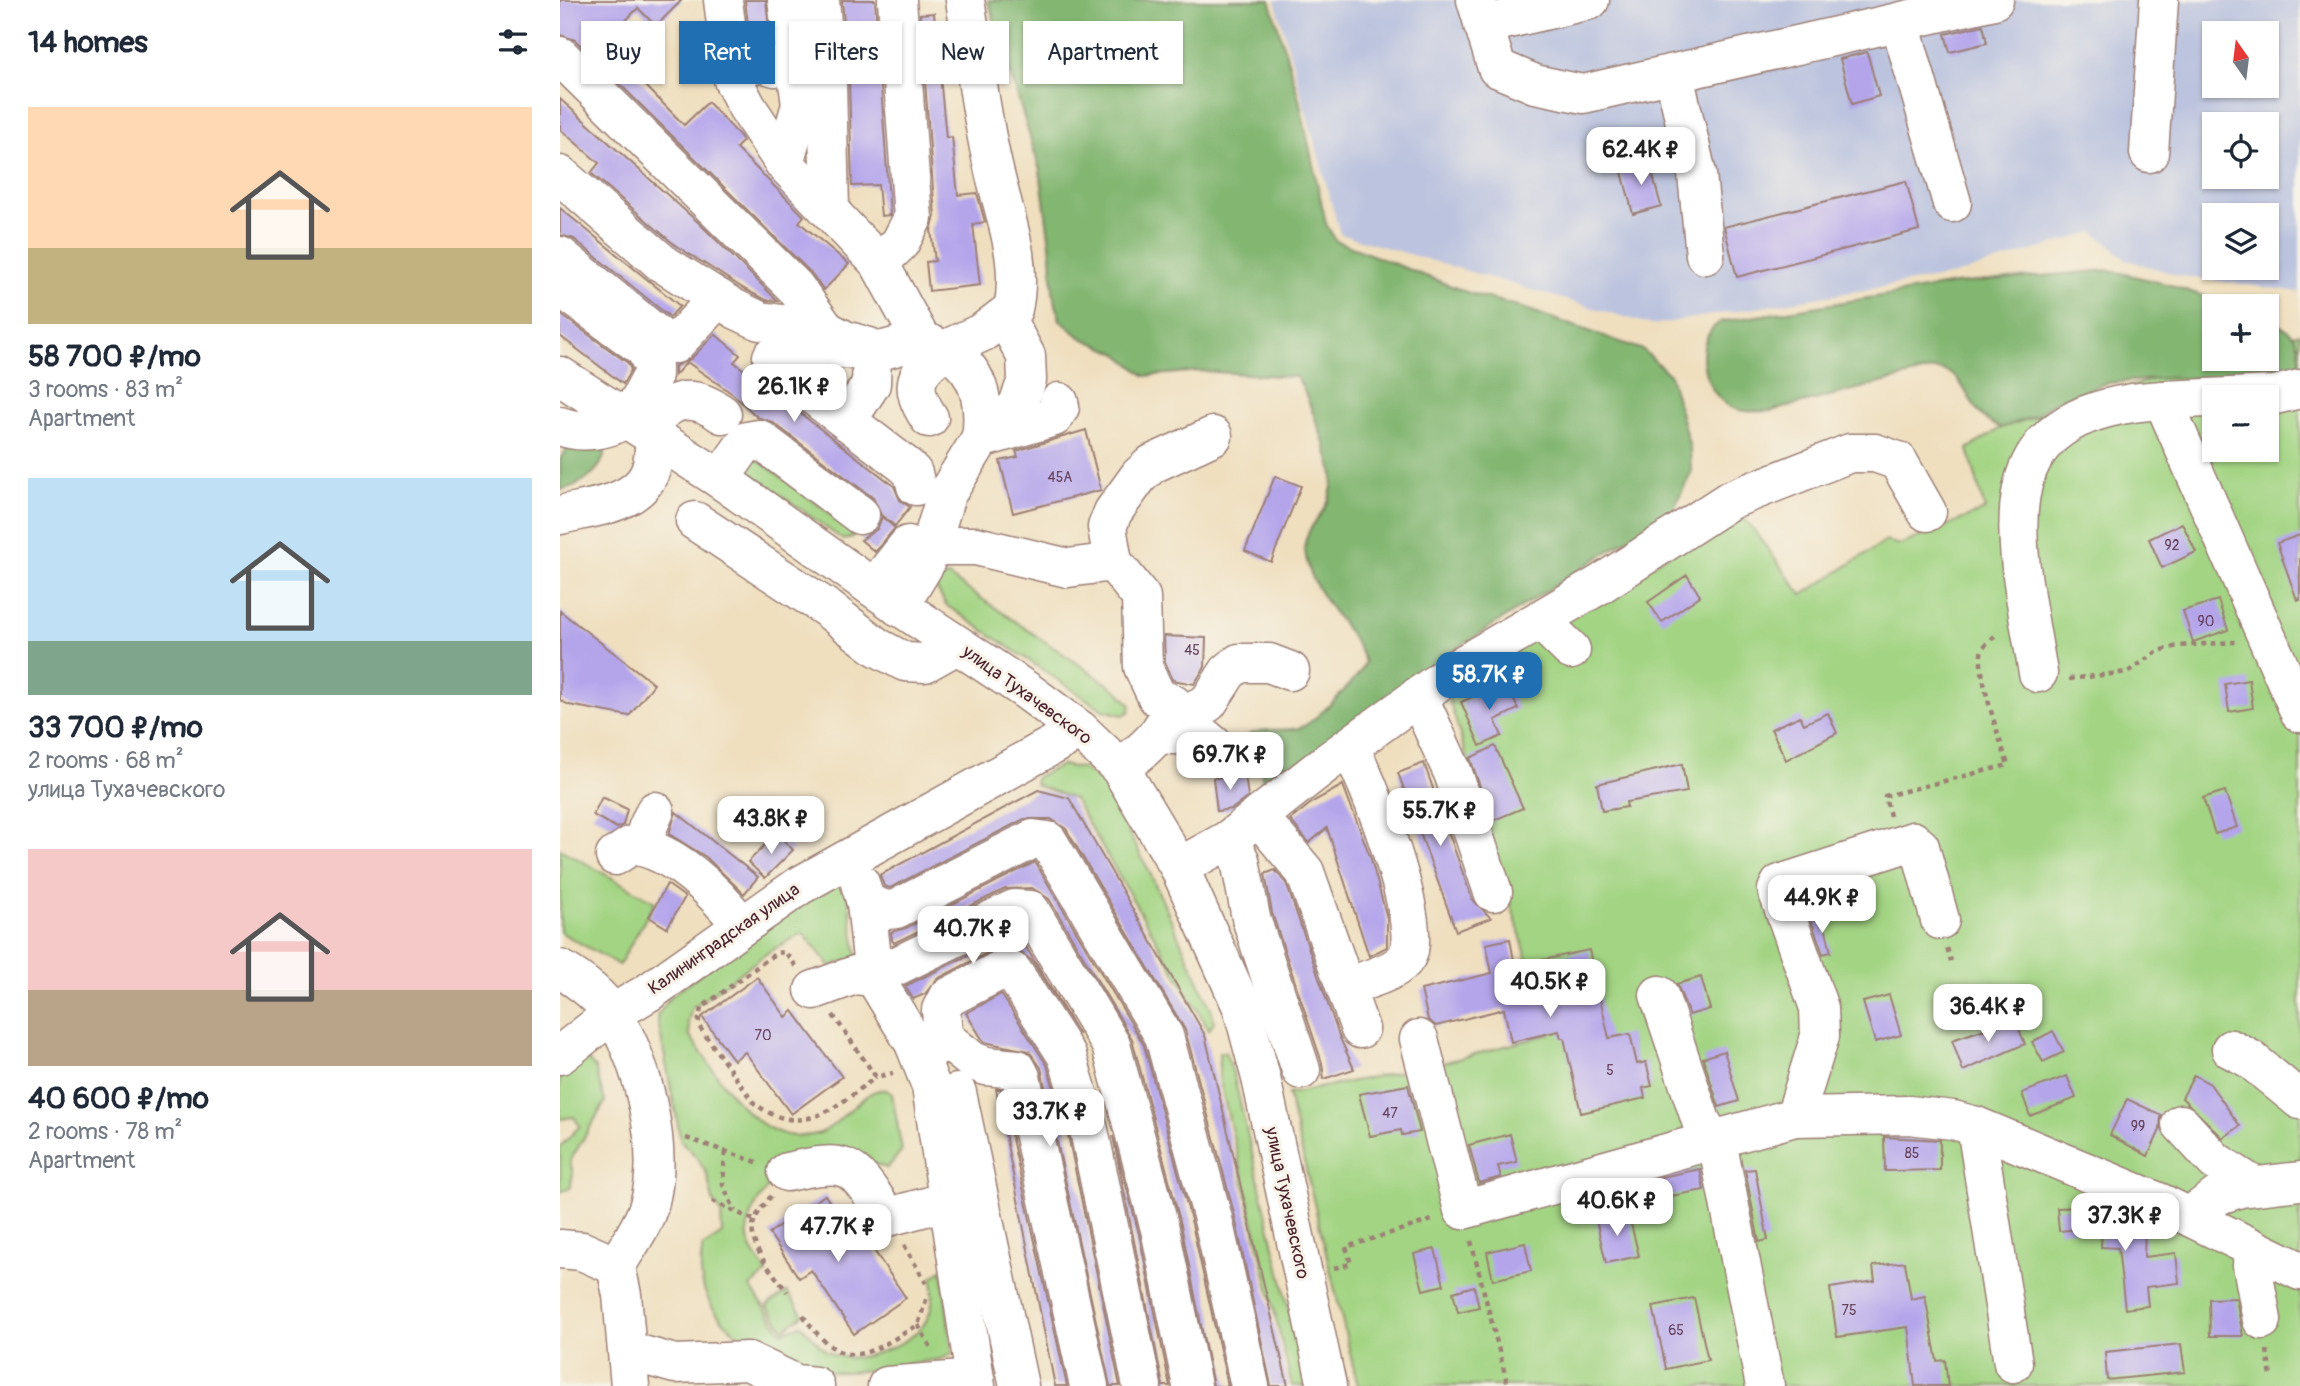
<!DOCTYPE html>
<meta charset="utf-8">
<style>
body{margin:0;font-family:Pangolin,sans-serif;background:#f6f6f7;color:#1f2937;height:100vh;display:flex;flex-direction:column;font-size:26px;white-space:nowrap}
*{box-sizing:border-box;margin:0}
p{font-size:23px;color:#747a83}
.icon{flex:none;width:38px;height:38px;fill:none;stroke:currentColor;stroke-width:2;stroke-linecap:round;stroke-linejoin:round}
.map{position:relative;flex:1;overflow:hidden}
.panel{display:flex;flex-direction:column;background:#fff;width:560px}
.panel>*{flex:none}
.banner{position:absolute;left:21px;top:21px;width:665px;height:63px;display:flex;gap:14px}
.needle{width:46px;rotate:346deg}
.tools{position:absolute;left:1642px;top:21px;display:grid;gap:14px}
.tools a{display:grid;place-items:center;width:77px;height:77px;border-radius:0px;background:#fff;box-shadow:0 2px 5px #0004;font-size:35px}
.price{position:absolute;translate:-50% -60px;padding:0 16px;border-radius:14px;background:#fff;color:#222;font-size:23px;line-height:46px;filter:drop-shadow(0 2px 4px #0008)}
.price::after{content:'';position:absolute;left:50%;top:42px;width:21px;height:16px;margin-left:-10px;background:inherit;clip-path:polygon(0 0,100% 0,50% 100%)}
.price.current{background:#1f6fb2;color:#fff}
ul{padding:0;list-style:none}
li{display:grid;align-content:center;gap:14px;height:371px;padding:0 28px}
li span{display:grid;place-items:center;height:217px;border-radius:0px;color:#555}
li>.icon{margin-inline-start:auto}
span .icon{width:126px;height:126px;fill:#fffc;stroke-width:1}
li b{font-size:30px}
h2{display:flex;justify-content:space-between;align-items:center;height:84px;padding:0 28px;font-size:30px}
.tag{padding:0 24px;border-radius:0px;background:#fff;box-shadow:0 2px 5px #0004;font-size:24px;line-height:63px}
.tag.current{background:#1f6fb2;color:#fff}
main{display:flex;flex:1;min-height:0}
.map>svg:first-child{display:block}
.industrial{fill:#bbc3de;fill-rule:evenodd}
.green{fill:#a3d483;stroke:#767a57;stroke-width:2;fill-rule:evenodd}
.forest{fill:#82b671;stroke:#666a4e;stroke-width:2}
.building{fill:#b4a5eb}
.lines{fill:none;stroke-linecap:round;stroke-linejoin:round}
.minor-casing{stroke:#9c7f75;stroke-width:41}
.path{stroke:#9c7f75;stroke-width:4.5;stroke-dasharray:5 5;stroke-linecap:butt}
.minor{stroke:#fff;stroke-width:38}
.labels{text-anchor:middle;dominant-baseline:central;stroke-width:6;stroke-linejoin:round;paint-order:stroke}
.number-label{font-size:14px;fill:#64405b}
.street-label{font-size:18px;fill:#4a1f2b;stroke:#f7f3e8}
</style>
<main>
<section class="panel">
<h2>14 homes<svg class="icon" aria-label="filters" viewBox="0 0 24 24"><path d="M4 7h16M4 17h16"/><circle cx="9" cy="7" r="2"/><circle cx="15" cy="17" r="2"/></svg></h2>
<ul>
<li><span style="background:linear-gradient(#ffd9b3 65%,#c2b280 0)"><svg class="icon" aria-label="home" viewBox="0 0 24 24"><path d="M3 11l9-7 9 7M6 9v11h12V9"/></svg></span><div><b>58 700 ₽/mo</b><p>3 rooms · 83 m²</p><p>Apartment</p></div></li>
<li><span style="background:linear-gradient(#bfe0f5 75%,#7fa58c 0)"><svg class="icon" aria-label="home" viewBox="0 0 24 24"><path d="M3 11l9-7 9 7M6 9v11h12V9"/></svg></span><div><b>33 700 ₽/mo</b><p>2 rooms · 68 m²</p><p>улица Тухачевского</p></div></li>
<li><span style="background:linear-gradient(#f6c9c9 65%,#b9a48a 0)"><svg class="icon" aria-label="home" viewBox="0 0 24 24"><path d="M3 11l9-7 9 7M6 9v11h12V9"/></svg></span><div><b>40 600 ₽/mo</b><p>2 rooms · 78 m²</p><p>Apartment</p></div></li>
</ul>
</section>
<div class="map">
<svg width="1740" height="1386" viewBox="0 0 1740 1386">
<rect width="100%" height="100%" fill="#f7f3e8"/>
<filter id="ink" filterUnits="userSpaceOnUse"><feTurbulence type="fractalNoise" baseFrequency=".0143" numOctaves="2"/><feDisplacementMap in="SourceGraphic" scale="14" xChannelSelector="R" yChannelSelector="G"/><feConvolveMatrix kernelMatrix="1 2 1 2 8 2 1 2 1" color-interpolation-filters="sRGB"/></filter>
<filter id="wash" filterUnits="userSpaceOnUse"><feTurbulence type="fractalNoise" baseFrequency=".00686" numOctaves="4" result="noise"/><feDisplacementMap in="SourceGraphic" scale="28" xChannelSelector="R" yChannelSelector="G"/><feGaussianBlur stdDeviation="1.57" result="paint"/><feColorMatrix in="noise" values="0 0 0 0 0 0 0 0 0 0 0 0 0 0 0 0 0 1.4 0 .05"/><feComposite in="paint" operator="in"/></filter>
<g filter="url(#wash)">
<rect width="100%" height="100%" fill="#efdfbf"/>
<path class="industrial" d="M 715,0 L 1740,0 L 1740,292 L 1621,276 L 1567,260 L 1534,232 L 1394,275 L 1092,325 L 780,234 ZM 1654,33 L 1706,33 L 1706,86 L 1654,86 ZM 1654,124 L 1706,124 L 1706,177 L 1654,177 ZM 1654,215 L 1706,215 L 1706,268 L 1654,268 Z"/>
<g class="green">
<path d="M 1740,333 L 1740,1386 L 798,1386 L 728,1094 L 875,1065 L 990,1034 L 887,692 L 1179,511 L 1242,595 L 1326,541 L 1340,545 L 1425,510 L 1408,449 L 1441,428 L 1657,359 L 1706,359 L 1706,343 ZM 1654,397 L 1706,397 L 1706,450 L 1654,450 Z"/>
<polygon points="188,452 293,531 293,537 283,540 181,466"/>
<polygon points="388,576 558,691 571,705 569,712 563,715 543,710 386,605 375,586 378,580"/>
<polygon points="502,765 523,769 542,783 589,871 652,1011 654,1022 649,1030 514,799 476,785 475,779 478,776"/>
<polygon points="0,849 95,902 59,965 0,932"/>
<path d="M 266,882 L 286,883 L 297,957 L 270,966 L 243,933 L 210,951 L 132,1008 L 128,1022 L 130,1036 C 159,1076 198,1153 260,1133 C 270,1130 281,1117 290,1110 C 301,1101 311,1088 327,1090 L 332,1094 L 342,1151 L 327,1168 L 285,1155 L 228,1162 C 210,1186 175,1217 192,1250 C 196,1258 203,1265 207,1273 L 190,1287 L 222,1332 L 241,1325 C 254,1336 260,1351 278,1356 C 303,1363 352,1344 366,1321 C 373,1309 374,1292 372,1278 L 382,1270 L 392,1354 L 381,1359 C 348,1363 301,1374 269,1372 C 259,1372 248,1366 238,1363 C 185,1348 129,1311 143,1247 L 162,1234 L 161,1212 L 153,1201 L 147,1174 L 136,1156 L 121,1141 L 97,1016 L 111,996 Z"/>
<polygon points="665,1052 673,1073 747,1386 732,1386 659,1077 659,1053"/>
<polygon points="26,1058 35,1068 45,1102 10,1161 13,1174 10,1188 0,1192 0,1147 20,1126 14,1117 0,1119 0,1069"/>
<polygon points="227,1292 243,1315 224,1329 207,1306"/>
</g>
<g class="forest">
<path d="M 428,0 L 710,0 L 738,95 L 766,224 L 776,241 L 909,293 L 957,306 L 1083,350 L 1110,375 L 1130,448 L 1131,473 L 1113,510 L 894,650 L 708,788 L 702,780 L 702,758 L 686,750 L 689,735 C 705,726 725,733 742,727 C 755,721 803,675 805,662 C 790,623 749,594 745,550 C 743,530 761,518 768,502 C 770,496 773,483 773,476 C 773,464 744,384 736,377 L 640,371 L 585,376 L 558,354 L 520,337 L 500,320 L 493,292 L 491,252 L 480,170 Z"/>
<path d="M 1549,270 L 1610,285 L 1674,306 L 1654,306 L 1654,359 L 1706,359 L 1706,319 C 1734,331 1740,335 1740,365 L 1721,376 L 1671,379 L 1608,378 L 1548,383 L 1514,394 L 1489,405 L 1479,414 L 1441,428 C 1400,412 1412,367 1371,370 L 1211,411 C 1198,411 1185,413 1173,408 C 1142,394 1131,340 1160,322 L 1395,284 Z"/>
<path d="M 11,442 L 45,442 C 48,468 23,485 0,490 L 0,459 Z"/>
</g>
<g id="blocks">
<g class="building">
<polygon points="0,0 122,0 96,26 78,8 44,43 124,125 148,102 180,136 183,141 176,148 244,216 239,222 289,264 264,290 250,272 15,40 0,35"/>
<polygon points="185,0 206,0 210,39 190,41"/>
<polygon points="282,0 315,0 330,215 321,216 318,185 292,186 289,80"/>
<polygon points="374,13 386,138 392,137 398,195 417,193 425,222 413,224 420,285 369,291 366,262 375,261 371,230 375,216 360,14"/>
<polygon points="1423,25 1427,43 1390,52 1385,34"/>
<polygon points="1307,52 1319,96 1292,104 1280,59"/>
<polygon points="0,99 140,224 218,301 206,300 186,290 115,245 31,173 39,163 0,129"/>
<polygon points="1089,161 1101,206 1073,214 1061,168"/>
<polygon points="1346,181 1359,230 1177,277 1164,227"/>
<polygon points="0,208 88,280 120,306 110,317 14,239 0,235"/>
<polygon points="0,314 68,363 71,370 63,384 0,336"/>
<polygon points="155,334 180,355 174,362 334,486 340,500 350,507 335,526 321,515 313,498 212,422 197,417 174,395 127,362 115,375 115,366 131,359"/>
<polygon points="526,430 541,490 453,513 440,461 458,457 456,451"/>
<polygon points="715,476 741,486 711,562 685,551"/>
<polygon points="322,517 335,528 315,552 301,540 317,529"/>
<polygon points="1622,523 1636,552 1602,568 1589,539"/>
<polygon points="1740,535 1740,600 1737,600 1717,543"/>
<polygon points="1127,575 1140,596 1102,622 1088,602"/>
<polygon points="1658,600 1668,630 1633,642 1623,611"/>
<polygon points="0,611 94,684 69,716 9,705 0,700"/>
<polygon points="604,636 646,638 645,667 634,684 613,680 605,662"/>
<polygon points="1689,680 1693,708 1669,712 1665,684"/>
<polygon points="946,682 958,709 935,720 942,736 920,746 901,702"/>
<polygon points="1268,713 1277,733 1226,760 1211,729 1240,716 1244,724"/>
<polygon points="935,746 963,808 932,821 910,758"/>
<polygon points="864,763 912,899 931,918 896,931 838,773"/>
<polygon points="1122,764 1127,792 1066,802 1067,807 1042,811 1037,784"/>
<polygon points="685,775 688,797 672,809 657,811 653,778"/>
<polygon points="783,785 811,859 827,918 827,947 809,956 767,828 749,843 730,820 754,801"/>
<polygon points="478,790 509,798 645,1035 728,1386 711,1386 674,1213 625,1030 506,829 491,819 464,819 330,888 324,886 320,875"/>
<polygon points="1665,791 1677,827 1655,834 1643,798"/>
<polygon points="42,797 67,809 63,825 57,828 33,815"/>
<polygon points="116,812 198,877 184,894 146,857 109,834"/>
<polygon points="217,833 233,850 205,878 188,862"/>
<polygon points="475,862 584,1045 632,1224 668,1386 653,1386 621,1225 572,1039 489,899 472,888 445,889 334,943 332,940 331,932 346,928"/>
<polygon points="715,870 726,883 779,1036 794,1069 764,1079 762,1063 712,913 705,874"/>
<polygon points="107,884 125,897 107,928 89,917"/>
<polygon points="1263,918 1271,952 1263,954 1251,920"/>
<polygon points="457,932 519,1035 471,960 454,948 435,949 377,979 365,994 353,999 345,986"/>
<polygon points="950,939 955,966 1029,950 1049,1038 1070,1034 1077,1064 1086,1062 1092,1086 1083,1088 1085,1098 1021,1113 1004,1038 1001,1038 999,1031 951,1042 944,1009 876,1026 868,1020 861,990 932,973 926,944"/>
<polygon points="197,977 226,1017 233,1011 282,1077 231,1114 185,1052 174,1060 142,1017"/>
<polygon points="1141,977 1150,1009 1129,1015 1117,984"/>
<polygon points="441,994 487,1065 508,1135 560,1386 550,1386 481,1068 469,1051 424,1042 406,1013"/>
<polygon points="1329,995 1341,1035 1315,1042 1303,1002"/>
<polygon points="1455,1019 1465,1044 1403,1071 1392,1040"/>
<polygon points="1493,1031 1504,1052 1483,1062 1472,1042"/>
<polygon points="1164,1051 1179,1101 1159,1107 1143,1058"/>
<polygon points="1634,1075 1650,1084 1680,1126 1663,1138 1622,1098"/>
<polygon points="1507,1076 1516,1098 1470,1116 1462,1093"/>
<polygon points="848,1085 860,1132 842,1135 841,1130 810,1136 799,1094"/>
<polygon points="436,1089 441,1089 507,1386 495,1386"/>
<polygon points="1567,1099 1601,1115 1600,1130 1588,1156 1550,1135"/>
<polygon points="950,1134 957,1162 938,1166 941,1177 919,1183 909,1145"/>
<polygon points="553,1136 579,1234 610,1386 603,1386"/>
<polygon points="1324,1137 1380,1140 1380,1170 1325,1171"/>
<polygon points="1140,1169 1144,1190 1100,1198 1097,1178"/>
<polygon points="1195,1169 1208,1240 1199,1242 1185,1170"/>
<polygon points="265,1195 299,1245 307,1240 346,1298 294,1334 251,1270 239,1278 209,1233"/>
<polygon points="1524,1207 1585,1228 1584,1257 1616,1253 1619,1283 1586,1287 1588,1306 1565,1309 1558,1248 1541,1247 1542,1227 1499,1231 1497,1208"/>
<polygon points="1068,1212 1079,1256 1046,1263 1036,1220"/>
<polygon points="965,1243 971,1271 933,1280 927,1252"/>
<polygon points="875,1249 884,1285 863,1290 854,1254"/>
<polygon points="1345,1262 1351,1299 1365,1296 1377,1361 1385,1360 1388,1386 1355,1386 1348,1327 1277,1337 1270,1288 1315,1281 1313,1266"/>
<polygon points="914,1286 919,1307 898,1312 893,1292"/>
<polygon points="1134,1298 1148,1360 1106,1369 1093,1306"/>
<polygon points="1676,1298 1683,1336 1650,1336 1649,1299"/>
<polygon points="1621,1344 1625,1372 1547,1380 1545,1352"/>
</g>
</g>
</g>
<g filter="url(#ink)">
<use href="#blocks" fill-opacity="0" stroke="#9c7f75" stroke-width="2"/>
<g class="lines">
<defs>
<g id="minor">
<path d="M 163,0 L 173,80 L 187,107 L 224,163 L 319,263 L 361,340 L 384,350 C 354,373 348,386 369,418"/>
<polyline points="260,0 267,81 270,210"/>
<path d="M 405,0 C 414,55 420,111 433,166 C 443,213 464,259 453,309 L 423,332 L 384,350 C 419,367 426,402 421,438"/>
<polyline points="916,0 937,68 975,84 1023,94 1434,0"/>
<polyline points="1340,23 1392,203"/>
<polyline points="923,25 1030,0"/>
<polyline points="0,56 235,287 266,330"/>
<polyline points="170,68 202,63 215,67"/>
<polyline points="1114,75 1137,174 1145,255"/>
<polyline points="1589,153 1599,0"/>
<polyline points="224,163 241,105 227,0"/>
<polyline points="0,175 102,263 175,309 200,321 266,330 285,340 309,347 312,353 361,340"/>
<polyline points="0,256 108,344 115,344 158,298"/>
<polyline points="319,263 340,243 353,218 337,0"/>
<path d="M 0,287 L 85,349 L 93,366 L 93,375 C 85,387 77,409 66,418 C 48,431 20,434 0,426"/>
<path d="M 212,357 C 247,348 276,346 312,353 L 311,384 L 287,421 L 346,466 L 353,473 L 356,486"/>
<polyline points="0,376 160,479 336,604 467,691 520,730 560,768 619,867 682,1007 701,1078 767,1386"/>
<polyline points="237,383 287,421"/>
<polyline points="1603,400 1715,395 1740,389"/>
<path d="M 86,429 C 109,399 130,391 162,414"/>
<polyline points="430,436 494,417 500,407 499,402"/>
<polyline points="160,479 187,441 199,439 300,515"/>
<path d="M 0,515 C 29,508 75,505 89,474 C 94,464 94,446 95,435"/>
<polyline points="135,521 268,609 317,647 345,662 365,663 397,645"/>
<polyline points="371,546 416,546 508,568 553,562"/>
<polyline points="314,588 348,545"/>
<polyline points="339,607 365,564 386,495 421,438 457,407 467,380 466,356 445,317"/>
<polyline points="980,620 1011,650"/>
<path d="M 1478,673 C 1456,537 1415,411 1603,400 L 1740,713"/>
<polyline points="858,696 893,773 933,892"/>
<polyline points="606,723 648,703 668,672 679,663 709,663 730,671"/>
<polyline points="599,734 644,737 662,752"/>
<path d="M 560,768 C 584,750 604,734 613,704 L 597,697 L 583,667 L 581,597 L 553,562 L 547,527 L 553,512 L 579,476 L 592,464 L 653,436"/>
<polyline points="699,817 745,872 800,1029"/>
<polyline points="668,840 680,860 691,918 741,1070"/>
<polyline points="86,847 87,829 95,811"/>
<path d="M 55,856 L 72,845 C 115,851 156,892 182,926"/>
<polyline points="619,867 668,840 765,764 899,667 1039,585 1170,500 1290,453 1315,453 1338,461 1367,512"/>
<polyline points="300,883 306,903 314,977 354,1043 371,1086 416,1386"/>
<polyline points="306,903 327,910 336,909 473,839 488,841 604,1036 653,1219 690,1386"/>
<path d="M 0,969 C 19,980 40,996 52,1014 C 83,1061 105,1150 89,1205 C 83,1226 67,1247 56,1266 L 62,1295 L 70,1386"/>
<path d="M 786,987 C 804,980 838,973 847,956 C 865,925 808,779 789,747"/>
<polyline points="254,990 295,975 314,977 454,909 470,910 551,1045 600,1229 632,1386"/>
<polyline points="1099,995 1141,1121 1159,1151 1205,1386"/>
<polyline points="383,1037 381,1010 387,998 445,968 453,972 507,1056 529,1130 582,1386"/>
<polyline points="859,1039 903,1210 1235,1117 1349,1115 1393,1120 1416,1126 1601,1203 1740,1271"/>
<polyline points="1671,1049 1690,1059 1740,1100"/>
<polyline points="0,1055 52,1014 89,992 239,886 520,730"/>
<polyline points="367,1055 371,1046 383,1037 413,1061 426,1066 457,1069 461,1077 529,1386"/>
<polyline points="397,1093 459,1386"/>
<polyline points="1235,1117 1260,1036 1259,1008 1220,898 1217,890 1220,884 1353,841 1360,847 1380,920"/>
<polyline points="1621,1124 1655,1161 1694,1186"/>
<polyline points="1416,1126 1453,1363"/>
<path d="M 227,1172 C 293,1157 291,1165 328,1217 L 388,1201"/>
<polyline points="1630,1216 1659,1195 1681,1188 1740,1181"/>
<polyline points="0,1249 22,1251 56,1266"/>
<polyline points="1693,1249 1692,1265 1702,1320"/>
<polyline points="68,1351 115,1364 188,1361 236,1384 255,1386"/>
<polyline points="327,1386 415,1379"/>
</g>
</defs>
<use href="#minor" class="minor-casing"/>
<g class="path">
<polyline points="1509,679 1568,672 1598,651 1618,646 1675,642"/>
<path d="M 1330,816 L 1325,796 L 1448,765 C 1441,744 1415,668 1422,650 C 1425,644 1433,638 1437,634"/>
<polyline points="1387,948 1391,961"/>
<path d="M 236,966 L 225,952 L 216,953 L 141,1008 L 138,1025 L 193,1102 C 241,1141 276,1107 316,1077"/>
<polyline points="273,1015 316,1077 333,1073"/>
<polyline points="126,1138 197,1162"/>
<polyline points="165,1152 163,1185 175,1211"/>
<path d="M 211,1196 C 206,1203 199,1211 195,1219 C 184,1244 214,1273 227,1292"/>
<polyline points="152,1201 194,1220"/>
<polyline points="911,1241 948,1386"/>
<polyline points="344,1245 366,1283"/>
<polyline points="774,1268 791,1264 786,1247 875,1219"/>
<path d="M 243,1315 C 284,1375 305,1356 358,1325 L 368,1294"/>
<polyline points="358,1325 373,1351"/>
<polyline points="1707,1350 1711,1377"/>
</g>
<use href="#minor" class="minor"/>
</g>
</g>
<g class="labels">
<g class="number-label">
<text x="500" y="477">45А</text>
<text x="1612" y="545">92</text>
<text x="1646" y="621">90</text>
<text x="632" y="650">45</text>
<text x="203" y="1035">70</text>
<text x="1050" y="1070">5</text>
<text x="830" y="1113">47</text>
<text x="1578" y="1126">99</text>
<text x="1352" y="1153">85</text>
<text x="1289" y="1310">75</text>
<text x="1116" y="1330">65</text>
</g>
<g class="street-label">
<text transform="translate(467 695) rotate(36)">улица Тухачевского</text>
<text transform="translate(164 939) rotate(-35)">Калининградская улица</text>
<text transform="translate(727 1203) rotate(78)">улица Тухачевского</text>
</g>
</g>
</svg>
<div class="tools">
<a><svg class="needle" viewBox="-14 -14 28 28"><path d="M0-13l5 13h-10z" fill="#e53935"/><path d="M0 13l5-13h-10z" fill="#747a83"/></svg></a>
<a><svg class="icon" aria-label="locate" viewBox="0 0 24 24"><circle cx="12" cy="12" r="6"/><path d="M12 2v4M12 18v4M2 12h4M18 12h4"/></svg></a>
<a><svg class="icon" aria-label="layers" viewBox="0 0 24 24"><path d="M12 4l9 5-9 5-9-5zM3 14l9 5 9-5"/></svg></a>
<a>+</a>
<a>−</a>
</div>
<b class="price" style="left:1081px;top:187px">62.4K ₽</b>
<b class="price" style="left:234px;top:424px">26.1K ₽</b>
<b class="price current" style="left:929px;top:712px">58.7K ₽</b>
<b class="price" style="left:670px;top:792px">69.7K ₽</b>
<b class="price" style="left:880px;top:848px">55.7K ₽</b>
<b class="price" style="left:211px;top:856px">43.8K ₽</b>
<b class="price" style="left:1262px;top:935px">44.9K ₽</b>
<b class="price" style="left:413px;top:966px">40.7K ₽</b>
<b class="price" style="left:990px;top:1019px">40.5K ₽</b>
<b class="price" style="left:1428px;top:1044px">36.4K ₽</b>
<b class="price" style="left:490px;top:1149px">33.7K ₽</b>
<b class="price" style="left:1057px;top:1238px">40.6K ₽</b>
<b class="price" style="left:1565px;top:1253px">37.3K ₽</b>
<b class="price" style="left:278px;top:1264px">47.7K ₽</b>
<div class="banner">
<a class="tag">Buy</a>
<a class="tag current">Rent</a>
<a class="tag">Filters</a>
<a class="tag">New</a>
<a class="tag">Apartment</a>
</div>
</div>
</main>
